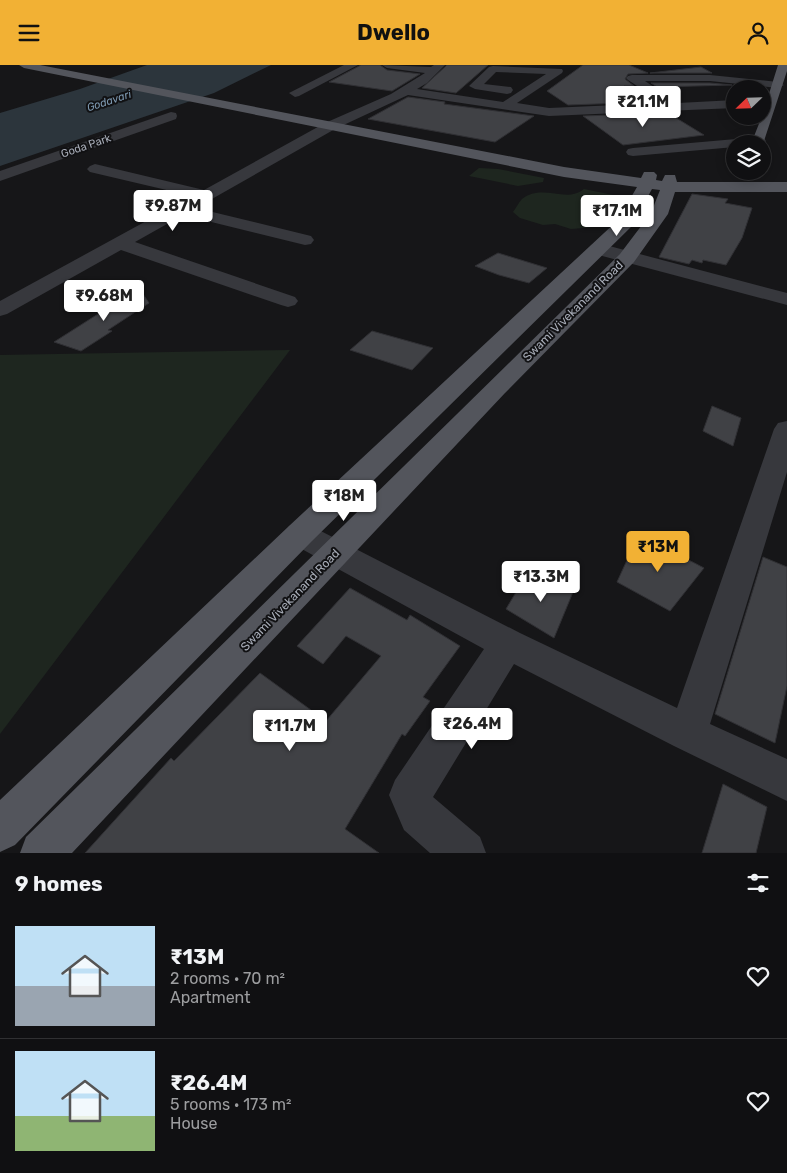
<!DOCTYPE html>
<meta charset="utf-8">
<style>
body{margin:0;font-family:Rubik,sans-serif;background:#1e1e20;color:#f1f3f6;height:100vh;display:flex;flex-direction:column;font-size:19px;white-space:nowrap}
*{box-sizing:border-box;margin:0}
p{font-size:16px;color:#9c9d9f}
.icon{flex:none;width:28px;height:28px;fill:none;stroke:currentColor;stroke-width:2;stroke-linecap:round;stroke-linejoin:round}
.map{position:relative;height:788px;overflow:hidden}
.sheet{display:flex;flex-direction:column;background:#101012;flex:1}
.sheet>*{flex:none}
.needle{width:32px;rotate:247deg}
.tools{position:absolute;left:726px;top:15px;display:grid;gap:10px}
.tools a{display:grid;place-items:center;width:45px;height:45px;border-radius:50%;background:#101012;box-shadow:0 2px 12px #0003,0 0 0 1px #303032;font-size:25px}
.price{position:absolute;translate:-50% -42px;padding:0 11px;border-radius:5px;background:#fff;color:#222;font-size:16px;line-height:32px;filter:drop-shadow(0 1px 2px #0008)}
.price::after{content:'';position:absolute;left:50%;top:30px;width:15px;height:11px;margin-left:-8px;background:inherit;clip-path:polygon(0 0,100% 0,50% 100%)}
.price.on{background:#f2b134;color:#111}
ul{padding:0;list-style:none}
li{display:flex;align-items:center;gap:15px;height:125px;padding:0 15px}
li+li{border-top:1px solid #303032}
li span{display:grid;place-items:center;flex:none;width:140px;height:100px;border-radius:0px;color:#555}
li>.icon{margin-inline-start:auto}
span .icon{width:60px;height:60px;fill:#fffc;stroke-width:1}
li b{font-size:21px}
h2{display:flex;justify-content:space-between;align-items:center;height:60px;padding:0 15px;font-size:21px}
header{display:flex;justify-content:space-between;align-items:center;height:65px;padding:0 15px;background:#f2b134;color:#111;font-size:22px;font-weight:700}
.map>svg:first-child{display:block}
.green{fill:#1e261f}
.water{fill:#2c353c}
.building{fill:#404145;stroke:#303034}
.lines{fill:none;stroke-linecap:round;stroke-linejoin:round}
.minor{fill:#37383d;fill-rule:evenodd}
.major{fill:#53555c;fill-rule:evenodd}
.labels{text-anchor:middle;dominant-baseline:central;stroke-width:4;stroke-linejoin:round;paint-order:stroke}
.far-water-label{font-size:11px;font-style:italic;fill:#7f9bb3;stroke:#111113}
.far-street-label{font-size:11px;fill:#a8adb8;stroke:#111113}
.street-label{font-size:12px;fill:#a8adb8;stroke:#111113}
</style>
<header><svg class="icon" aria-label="menu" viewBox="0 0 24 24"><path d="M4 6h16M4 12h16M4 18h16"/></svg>Dwello<svg class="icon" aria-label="person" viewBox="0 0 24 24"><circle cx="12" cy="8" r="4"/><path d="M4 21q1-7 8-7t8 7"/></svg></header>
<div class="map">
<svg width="787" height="788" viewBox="0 0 787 788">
<rect width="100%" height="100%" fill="#161618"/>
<g class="green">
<polygon points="479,103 498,104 544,113 543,117 518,121 469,111"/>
<path d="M 584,124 L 623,132 L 595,162 L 571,164 L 555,159 L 543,160 L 520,153 L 513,147 C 516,143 519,137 522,134 C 543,118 566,139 584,124 Z"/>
<polygon points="290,285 0,669 0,290"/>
</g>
<polygon class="water" points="147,0 271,0 214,28 0,101 0,48 80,24"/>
<g class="building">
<polygon points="361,0 380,0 387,5 420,9 392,26 329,17"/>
<polygon points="447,0 488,0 456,28 422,23"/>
<polygon points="583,0 629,0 648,8 628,9 625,14 634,21 624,21 650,37 568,40 547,26"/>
<polygon points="701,2 712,8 650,8"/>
<polygon points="651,18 710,18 732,20 657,22"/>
<polygon points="408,32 445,37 444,39 534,51 495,77 368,54"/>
<polygon points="668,48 704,70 623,80 583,51"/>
<polygon points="692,129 728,134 725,138 752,143 742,173 726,200 703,195 702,198 692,195 689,199 659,192"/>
<polygon points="498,188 547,203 529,218 499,210 475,201"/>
<polygon points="139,223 149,238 108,265 112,266 81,286 54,277"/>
<polygon points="372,266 433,283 412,305 350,285"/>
<polygon points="712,341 741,353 733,381 703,366"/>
<polygon points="639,469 704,503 670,546 617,517"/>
<polygon points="763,492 787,502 787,621 775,678 715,649"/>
<polygon points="528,507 573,527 554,573 506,544"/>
<polygon points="350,523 407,555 410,550 460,581 423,632 430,636 405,671 402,669 345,764 379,788 85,788 171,693 174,696 260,608 326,656 381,591 346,571 323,599 297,581"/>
<polygon points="723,719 767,742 756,788 702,788"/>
</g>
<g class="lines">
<g class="minor">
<polygon points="344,0 358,0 299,31 295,32 289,28"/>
<polygon points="382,0 431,2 434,0 445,0 427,18 417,24 503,37 546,9 496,7 484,19 511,22 513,25 511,28 507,29 475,24 469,21 489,2 493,1 562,4 563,6 562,8 517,38 549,43 663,38 628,15 626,13 628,11 632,10 710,10 778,17 784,20 778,23 710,16 645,16 678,38 735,35 735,43 549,51 408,30 335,64 196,143 311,171 314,175 311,179 305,180 183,150 135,177 295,232 298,236 295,240 288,242 281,240 121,185 7,249 0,251 0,236 192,131 90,107 87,104 90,101 95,99 204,125 325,58 391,29 425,8 387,3"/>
<polygon points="171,47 176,48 177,51 176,54 0,116 0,106"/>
<polygon points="759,72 764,73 766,76 764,79 735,79 735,82 633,91 628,90 626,87 628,84 633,83"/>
<polygon points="598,178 787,228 787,240 591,188 589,184 591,180"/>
<polygon points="787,356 787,407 710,659 787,694 787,736 674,681 514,599 433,732 480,772 486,788 430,788 404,765 389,730 395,715 484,584 289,477 285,469 289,461 300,458 311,461 520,568 677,643 774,364 778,358"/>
</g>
<g class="major">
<polygon points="19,0 40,0 564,102 641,113 644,107 654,107 657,110 656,115 662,116 665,110 675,110 677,117 787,117 787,127 675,127 668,149 634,197 505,328 72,788 20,788 26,772 620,189 651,148 660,125 652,124 631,162 311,477 15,780 0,787 0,735 289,461 618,155 637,122 564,112 24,3"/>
<polygon points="778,0 787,0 787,6 762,82 762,79 751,79 762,51"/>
</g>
</g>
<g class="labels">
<g class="far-water-label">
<text transform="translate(109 36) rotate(-18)">Godavari</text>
</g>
<g class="far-street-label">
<text transform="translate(86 81) rotate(-19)">Goda Park</text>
</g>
<g class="street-label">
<text transform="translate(573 246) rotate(-45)">Swami Vivekanand Road</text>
<text transform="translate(290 535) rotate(-46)">Swami Vivekanand Road</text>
</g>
</g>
</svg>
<div class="tools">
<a><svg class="needle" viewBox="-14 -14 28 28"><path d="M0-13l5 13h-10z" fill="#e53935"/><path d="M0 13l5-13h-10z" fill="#9c9d9f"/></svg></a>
<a><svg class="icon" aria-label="layers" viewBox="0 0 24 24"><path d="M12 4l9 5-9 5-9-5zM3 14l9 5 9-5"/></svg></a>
</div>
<b class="price" style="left:643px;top:63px">₹21.1M</b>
<b class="price" style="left:173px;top:167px">₹9.87M</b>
<b class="price" style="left:617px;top:172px">₹17.1M</b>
<b class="price" style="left:104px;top:257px">₹9.68M</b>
<b class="price" style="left:344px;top:457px">₹18M</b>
<b class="price on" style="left:658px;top:508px">₹13M</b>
<b class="price" style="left:541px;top:538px">₹13.3M</b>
<b class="price" style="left:472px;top:685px">₹26.4M</b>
<b class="price" style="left:290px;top:687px">₹11.7M</b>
</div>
<section class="sheet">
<h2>9 homes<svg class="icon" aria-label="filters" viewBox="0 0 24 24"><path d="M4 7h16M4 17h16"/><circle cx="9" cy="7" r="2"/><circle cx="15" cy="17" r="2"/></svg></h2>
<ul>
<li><span style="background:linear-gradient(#bfe0f5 60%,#9aa5b1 0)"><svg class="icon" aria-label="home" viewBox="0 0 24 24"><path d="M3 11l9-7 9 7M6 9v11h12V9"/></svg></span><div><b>₹13M</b><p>2 rooms · 70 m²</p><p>Apartment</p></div><svg class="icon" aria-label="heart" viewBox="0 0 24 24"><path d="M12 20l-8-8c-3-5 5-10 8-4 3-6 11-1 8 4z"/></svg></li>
<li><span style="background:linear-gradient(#bfe0f5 65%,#8fb573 0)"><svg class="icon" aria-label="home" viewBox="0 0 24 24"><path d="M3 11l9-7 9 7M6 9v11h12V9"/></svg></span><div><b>₹26.4M</b><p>5 rooms · 173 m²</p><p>House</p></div><svg class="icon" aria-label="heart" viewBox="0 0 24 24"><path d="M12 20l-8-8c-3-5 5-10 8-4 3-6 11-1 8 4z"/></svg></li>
</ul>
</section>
